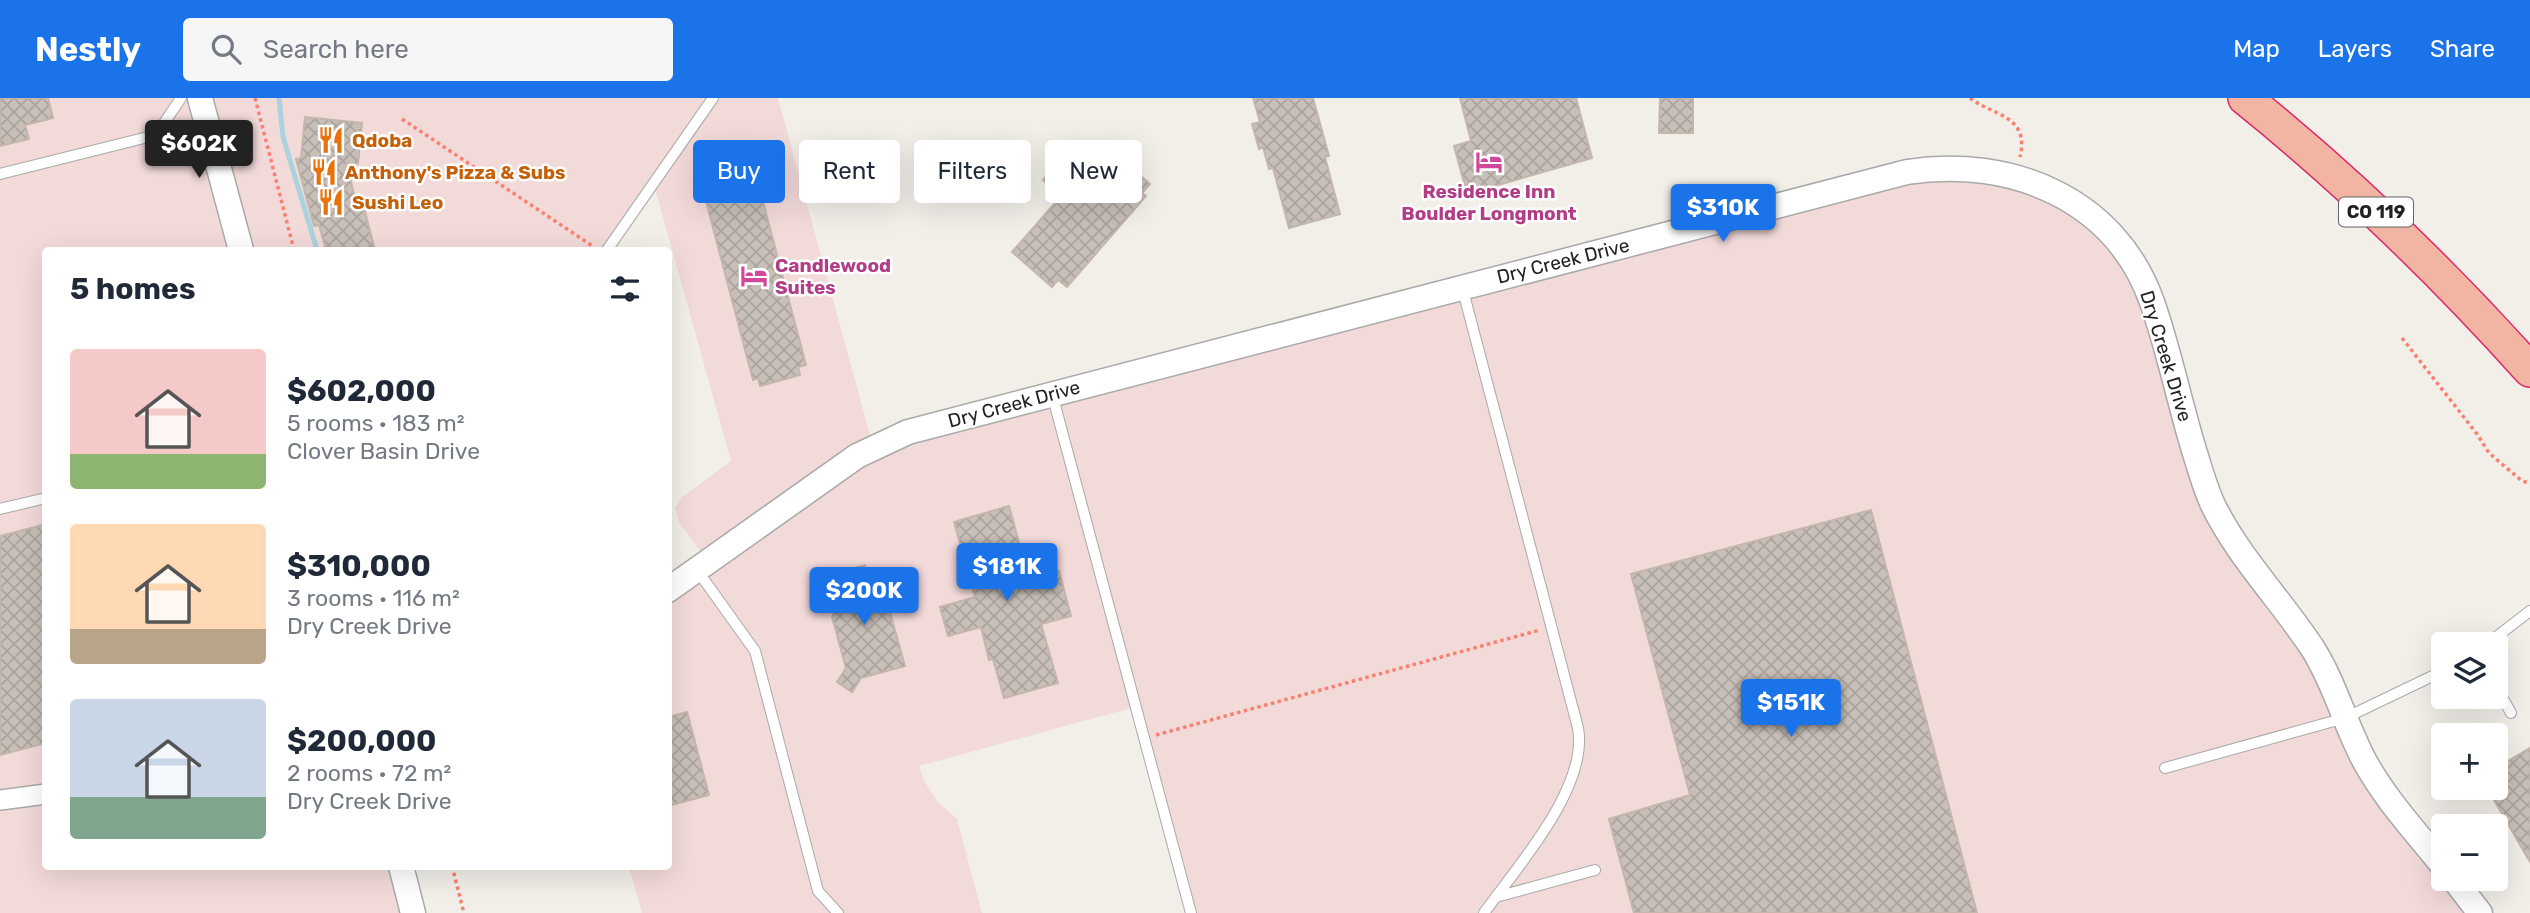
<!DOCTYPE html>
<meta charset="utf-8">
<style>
body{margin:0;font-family:Rubik,sans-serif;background:#f6f6f7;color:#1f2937;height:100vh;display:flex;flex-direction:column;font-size:26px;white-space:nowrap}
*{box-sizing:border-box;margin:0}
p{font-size:23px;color:#747a83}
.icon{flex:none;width:38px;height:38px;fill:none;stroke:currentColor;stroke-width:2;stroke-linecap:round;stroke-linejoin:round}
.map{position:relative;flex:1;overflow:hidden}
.drawer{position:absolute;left:42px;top:149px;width:630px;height:623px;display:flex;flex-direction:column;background:#fff;border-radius:7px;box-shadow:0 7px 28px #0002}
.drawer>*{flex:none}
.top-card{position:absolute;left:693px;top:42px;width:665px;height:63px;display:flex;gap:14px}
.fabs{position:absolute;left:2431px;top:534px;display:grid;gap:14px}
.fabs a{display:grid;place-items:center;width:77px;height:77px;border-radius:7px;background:#fff;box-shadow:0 7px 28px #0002;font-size:35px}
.price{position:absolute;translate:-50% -60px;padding:0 16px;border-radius:7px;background:#1a73e8;color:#fff;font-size:23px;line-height:46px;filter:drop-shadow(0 2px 4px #0008)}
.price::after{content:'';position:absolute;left:50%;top:42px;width:21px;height:16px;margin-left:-10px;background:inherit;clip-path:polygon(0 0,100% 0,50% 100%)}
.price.on{background:#222;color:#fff}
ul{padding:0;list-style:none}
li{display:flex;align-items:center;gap:21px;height:175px;padding:0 28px}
li span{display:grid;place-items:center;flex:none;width:196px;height:140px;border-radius:7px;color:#555}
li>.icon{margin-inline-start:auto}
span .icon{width:84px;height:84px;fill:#fffc;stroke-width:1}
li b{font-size:30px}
h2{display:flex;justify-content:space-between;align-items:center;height:84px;padding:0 28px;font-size:30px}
.tag{padding:0 24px;border-radius:7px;background:#fff;box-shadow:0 7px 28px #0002;font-size:24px;line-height:63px}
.tag.on{background:#1a73e8;color:#fff}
header{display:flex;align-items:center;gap:42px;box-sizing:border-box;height:98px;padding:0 35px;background:#1a73e8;color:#fff}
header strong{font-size:33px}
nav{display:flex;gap:38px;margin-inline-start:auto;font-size:24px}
.search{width:490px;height:63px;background:#f6f6f7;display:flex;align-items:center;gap:18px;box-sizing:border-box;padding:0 24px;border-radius:7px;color:#747a83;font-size:26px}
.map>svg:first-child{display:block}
.commercial{fill:#f2dad9}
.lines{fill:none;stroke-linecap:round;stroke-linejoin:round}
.stream{stroke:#aad3df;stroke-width:5}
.building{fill:url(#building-cross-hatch);stroke:#c4b6ab;stroke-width:2}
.service-casing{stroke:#a9a9a9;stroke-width:12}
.minor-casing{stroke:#a9a9a9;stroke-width:22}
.tertiary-casing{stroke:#a9a9a9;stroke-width:27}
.trunk-casing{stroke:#dc2a67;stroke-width:36}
.path{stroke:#fa8072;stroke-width:3.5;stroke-dasharray:3.5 3.5;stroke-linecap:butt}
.service{stroke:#fff;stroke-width:10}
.minor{stroke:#fff;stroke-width:19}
.tertiary{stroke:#fff;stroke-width:24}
.trunk{stroke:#f2b4a3;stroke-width:33}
.labels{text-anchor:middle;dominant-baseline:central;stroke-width:5;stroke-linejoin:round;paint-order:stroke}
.shield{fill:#fff;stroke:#646464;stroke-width:2}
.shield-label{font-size:18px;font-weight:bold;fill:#222}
.food-label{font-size:19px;font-weight:bold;fill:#c56008;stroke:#fff;text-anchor:start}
.hotel-label{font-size:19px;font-weight:bold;fill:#b23c85;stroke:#fff}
.street-label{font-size:19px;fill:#222;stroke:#fff}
</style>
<header>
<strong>Nestly</strong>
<div class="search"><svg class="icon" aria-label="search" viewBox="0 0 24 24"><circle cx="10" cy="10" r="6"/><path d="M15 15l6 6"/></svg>Search here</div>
<nav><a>Map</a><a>Layers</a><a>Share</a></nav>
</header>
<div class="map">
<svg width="2530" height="815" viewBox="0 0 2530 815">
<defs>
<pattern id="building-cross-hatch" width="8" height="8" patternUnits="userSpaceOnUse" patternTransform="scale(1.75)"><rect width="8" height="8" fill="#c7bfb8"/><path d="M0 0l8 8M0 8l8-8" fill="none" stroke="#aba49e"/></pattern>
</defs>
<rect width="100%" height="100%" fill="#f2efe9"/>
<g class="commercial">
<polygon points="0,0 200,0 240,152 46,152 46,768 401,768 412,815 0,815"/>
<polygon points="203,0 778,0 873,348 1907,74 1999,74 2120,146 2205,388 2345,620 2480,815 1191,815 1135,609 919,668 925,684 937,703 957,721 982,815 642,815 629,768 668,768 669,492 708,464 679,424 675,410 682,399 731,363 654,87 608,152 243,152"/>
</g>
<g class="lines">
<polyline class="stream" points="279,0 283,39 317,152"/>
</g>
<g class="building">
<polygon points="0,0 48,0 53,20 25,27 29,41 0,48"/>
<polygon points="1253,0 1313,0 1329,58 1325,59 1340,116 1289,130 1273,70 1269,71 1263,49 1259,51 1252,26 1260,24"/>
<polygon points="1460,0 1576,0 1592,60 1467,96 1454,48 1471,43"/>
<polygon points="1660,0 1693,0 1693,35 1659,35"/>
<polygon points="305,19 362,25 358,66 346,65 358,111 364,110 375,152 326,152 319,127 314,128 296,61 301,60"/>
<polygon points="1106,47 1150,86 1142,95 1146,98 1067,189 1058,182 1052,189 1012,154 1061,98 1043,82 1064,57 1083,74"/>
<polygon points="749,66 751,74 755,73 806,267 798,269 800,277 760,288 758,280 753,282 702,88 706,87 704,78"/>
<polygon points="1009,408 1029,481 1059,473 1071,518 1041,526 1058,585 1004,600 993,561 989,562 981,529 948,538 940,509 975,499 954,424"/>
<polygon points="1871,412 1977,815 1634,815 1609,721 1690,697 1631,476"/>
<polygon points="46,426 46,645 0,657 0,438"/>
<polygon points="865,467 868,478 879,475 905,568 861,580 852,594 837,584 846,570 832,519 839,508 828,501 847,472"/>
<polygon points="687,614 709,697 668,708 668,619"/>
<polygon points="2530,650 2530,764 2487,690 2496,690 2496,670"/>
</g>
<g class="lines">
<defs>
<g id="service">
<polyline points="156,37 213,63"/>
<polyline points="0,76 156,37 181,0"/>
<polyline points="607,152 713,0"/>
<path d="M 1462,189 L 1578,630 C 1589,689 1517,769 1484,815"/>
<polyline points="1052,296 1191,815"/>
<polyline points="0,411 46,400"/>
<polyline points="697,472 755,553 818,793 838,815"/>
<polyline points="2487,546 2530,513"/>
<polyline points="2496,588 2511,615"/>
<polyline points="2165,670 2345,620 2443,573"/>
<polyline points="1496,799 1595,772"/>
</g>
<polyline id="minor" points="0,702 46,696"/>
<g id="tertiary">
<polyline points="200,0 241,152"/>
<path d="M 668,492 L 857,358 L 908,334 L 1907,74 C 2010,58 2115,100 2152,204 C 2169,252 2179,303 2194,352 C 2200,371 2205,390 2213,407 C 2239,460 2281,502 2313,551 C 2335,586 2345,626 2364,662 C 2385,701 2416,734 2443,768"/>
<polyline points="401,768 413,815"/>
<polyline points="2453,780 2480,815"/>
</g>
<path id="trunk" d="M 2245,0 C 2347,82 2442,174 2530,272"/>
</defs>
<use href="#service" class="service-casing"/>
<use href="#minor" class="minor-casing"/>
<use href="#tertiary" class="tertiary-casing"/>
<use href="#trunk" class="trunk-casing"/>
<g class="path">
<polyline points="255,0 294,152"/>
<path d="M 1970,0 C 1993,18 2030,17 2020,59"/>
<polyline points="402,21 594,149"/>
<polyline points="2402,240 2477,336 2489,355 2522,383 2530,385"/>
<polyline points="1156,637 1540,532"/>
<polyline points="452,768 464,815"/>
</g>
<use href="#service" class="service"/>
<use href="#minor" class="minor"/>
<use href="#tertiary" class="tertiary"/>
<use href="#trunk" class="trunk"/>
</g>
<defs>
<symbol id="restaurant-bare" viewBox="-9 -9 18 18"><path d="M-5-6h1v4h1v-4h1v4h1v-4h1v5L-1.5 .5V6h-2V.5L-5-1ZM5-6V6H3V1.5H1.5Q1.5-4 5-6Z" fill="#e8710a" stroke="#fff" stroke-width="2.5" paint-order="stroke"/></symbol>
<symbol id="hotel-bare" viewBox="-9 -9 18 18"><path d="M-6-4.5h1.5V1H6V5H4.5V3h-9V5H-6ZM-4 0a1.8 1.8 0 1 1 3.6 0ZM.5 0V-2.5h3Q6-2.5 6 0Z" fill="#d1479c" stroke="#fff" stroke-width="2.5" paint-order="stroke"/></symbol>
</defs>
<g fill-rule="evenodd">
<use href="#restaurant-bare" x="312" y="23" width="38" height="38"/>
<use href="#hotel-bare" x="1470" y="45" width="38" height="38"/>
<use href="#restaurant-bare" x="305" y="55" width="38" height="38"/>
<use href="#restaurant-bare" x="312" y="85" width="38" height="38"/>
<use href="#hotel-bare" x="735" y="159" width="38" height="38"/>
</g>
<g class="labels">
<rect class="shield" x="2339" y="99.5" width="74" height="29" rx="5"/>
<g class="shield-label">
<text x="2376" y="114">CO 119</text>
</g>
<g class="food-label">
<text x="352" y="42">Qdoba</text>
<text x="345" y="74">Anthony's Pizza &amp; Subs</text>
<text x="352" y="104">Sushi Leo</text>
</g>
<g class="hotel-label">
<text x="1489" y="93">Residence Inn<tspan x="1489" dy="22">Boulder Longmont</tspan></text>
<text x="775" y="167" text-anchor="start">Candlewood<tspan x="775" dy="22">Suites</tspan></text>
</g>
<g class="street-label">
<text transform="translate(1563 163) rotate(-14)">Dry Creek Drive</text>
<text transform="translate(2166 258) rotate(73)">Dry Creek Drive</text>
<text transform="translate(1014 306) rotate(-15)">Dry Creek Drive</text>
</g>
</g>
</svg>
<div class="fabs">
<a><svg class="icon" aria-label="layers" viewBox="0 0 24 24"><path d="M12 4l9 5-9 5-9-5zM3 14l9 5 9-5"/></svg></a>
<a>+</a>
<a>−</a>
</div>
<b class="price on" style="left:199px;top:82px">$602K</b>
<b class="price" style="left:1723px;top:146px">$310K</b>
<b class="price" style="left:1007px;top:505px">$181K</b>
<b class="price" style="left:864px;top:529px">$200K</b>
<b class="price" style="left:1791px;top:641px">$151K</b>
<div class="top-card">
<a class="tag on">Buy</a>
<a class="tag">Rent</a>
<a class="tag">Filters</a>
<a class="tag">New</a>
</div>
<section class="drawer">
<h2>5 homes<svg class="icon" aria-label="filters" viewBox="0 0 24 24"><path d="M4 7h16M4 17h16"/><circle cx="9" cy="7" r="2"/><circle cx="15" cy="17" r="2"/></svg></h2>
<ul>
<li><span style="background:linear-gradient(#f6c9c9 75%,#8fb573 0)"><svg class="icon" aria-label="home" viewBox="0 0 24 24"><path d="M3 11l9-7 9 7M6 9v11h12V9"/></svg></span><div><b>$602,000</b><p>5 rooms · 183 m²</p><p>Clover Basin Drive</p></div></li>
<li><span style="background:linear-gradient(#ffd9b3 75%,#b9a48a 0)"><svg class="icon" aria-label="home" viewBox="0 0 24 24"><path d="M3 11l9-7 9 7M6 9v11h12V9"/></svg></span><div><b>$310,000</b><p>3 rooms · 116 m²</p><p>Dry Creek Drive</p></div></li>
<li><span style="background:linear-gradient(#c9d6e8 70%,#7fa58c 0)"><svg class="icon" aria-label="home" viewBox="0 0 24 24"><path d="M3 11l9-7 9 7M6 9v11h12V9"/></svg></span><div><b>$200,000</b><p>2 rooms · 72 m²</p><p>Dry Creek Drive</p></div></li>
</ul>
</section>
</div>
